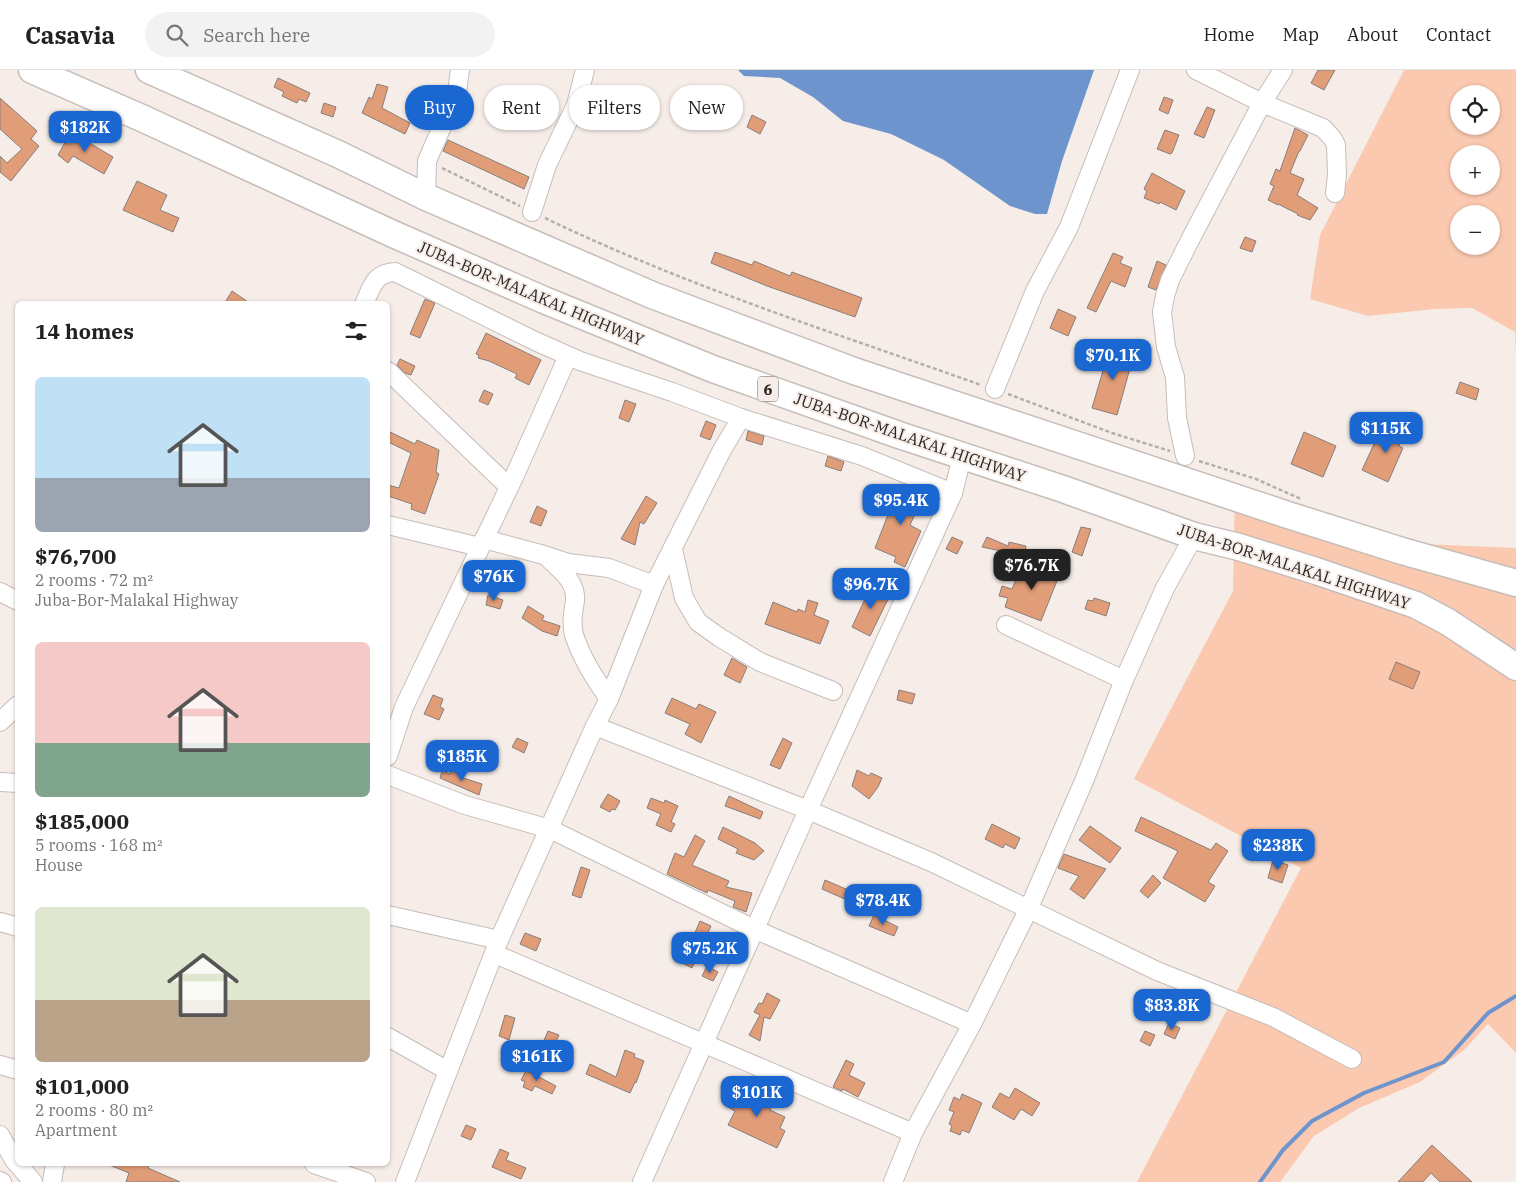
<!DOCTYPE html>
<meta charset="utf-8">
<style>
body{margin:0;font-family:"IBM Plex Serif",serif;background:#f2f2f2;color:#222;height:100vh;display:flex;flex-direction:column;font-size:19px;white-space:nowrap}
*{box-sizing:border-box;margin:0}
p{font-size:16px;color:#767676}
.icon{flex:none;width:28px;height:28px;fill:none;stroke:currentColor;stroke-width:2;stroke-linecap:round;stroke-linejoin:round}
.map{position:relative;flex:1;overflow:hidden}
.details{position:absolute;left:15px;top:231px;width:375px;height:865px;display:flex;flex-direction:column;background:#fff;border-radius:8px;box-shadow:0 1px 4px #0004}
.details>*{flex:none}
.banner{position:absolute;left:405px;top:15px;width:475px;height:45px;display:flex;gap:10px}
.fabs{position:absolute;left:1450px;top:15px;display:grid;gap:10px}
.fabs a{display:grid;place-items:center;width:50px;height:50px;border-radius:50%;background:#fff;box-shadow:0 1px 4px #0004;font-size:25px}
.price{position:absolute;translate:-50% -42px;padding:0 11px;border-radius:10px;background:#1b67d2;color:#fff;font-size:16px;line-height:32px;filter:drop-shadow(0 1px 2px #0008)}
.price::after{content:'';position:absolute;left:50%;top:30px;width:15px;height:11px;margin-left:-8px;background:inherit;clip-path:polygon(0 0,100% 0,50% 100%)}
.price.on{background:#222;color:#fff}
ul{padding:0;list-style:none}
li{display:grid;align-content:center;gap:10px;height:265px;padding:0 20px}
li span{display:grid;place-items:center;height:155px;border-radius:8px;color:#555}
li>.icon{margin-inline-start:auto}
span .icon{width:90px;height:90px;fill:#fffc;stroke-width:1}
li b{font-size:21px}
h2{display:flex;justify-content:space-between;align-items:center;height:60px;padding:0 20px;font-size:21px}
.chip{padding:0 18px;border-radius:22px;background:#fff;box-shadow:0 1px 4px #0004;font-size:18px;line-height:45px}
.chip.on{background:#1b67d2;color:#fff}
header{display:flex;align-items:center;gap:30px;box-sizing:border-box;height:70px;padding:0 25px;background:#fff;border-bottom:1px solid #e0e0e0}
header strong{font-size:24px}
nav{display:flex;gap:28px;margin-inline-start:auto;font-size:18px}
.search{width:350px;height:45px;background:#f2f2f2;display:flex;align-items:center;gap:12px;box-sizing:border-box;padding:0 18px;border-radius:28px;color:#767676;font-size:19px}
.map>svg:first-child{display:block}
.green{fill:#fbc9af;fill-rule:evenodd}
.water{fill:#6e94cd}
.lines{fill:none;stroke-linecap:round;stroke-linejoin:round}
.stream{stroke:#6e94cd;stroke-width:4}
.building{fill:#e19c78;stroke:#887f7b}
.minor-casing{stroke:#c6bdb8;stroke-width:20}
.highway-casing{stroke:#c6bdb8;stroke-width:29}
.path{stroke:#b5aeaa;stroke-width:2.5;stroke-dasharray:4 2.5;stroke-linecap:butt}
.minor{stroke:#fff;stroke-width:18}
.highway{stroke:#fff;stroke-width:26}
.labels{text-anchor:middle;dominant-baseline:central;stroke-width:4;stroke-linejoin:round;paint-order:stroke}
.shield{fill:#f6ede8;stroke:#66625f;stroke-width:1}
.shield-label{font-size:15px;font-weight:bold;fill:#292624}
.street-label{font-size:16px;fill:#292624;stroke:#f6ede8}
</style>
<header>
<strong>Casavia</strong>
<div class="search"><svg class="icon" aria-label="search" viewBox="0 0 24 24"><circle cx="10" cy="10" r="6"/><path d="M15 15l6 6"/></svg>Search here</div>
<nav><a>Home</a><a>Map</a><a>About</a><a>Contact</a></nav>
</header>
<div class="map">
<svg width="1516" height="1112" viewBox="0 0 1516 1112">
<rect width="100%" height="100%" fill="#f6ede8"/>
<g class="green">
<path d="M 1404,0 L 1516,0 L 1516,283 L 1515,262 L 1472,238 L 1435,239 L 1368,246 L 1310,229 L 1320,165 ZM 1459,24 L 1491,24 L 1491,56 L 1459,56 ZM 1459,84 L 1491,84 L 1491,116 L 1459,116 ZM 1459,144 L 1491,144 L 1491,176 L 1459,176 Z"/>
<polygon points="1235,419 1423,474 1516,478 1516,983 1488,954 1464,980 1420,1012 1359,1038 1314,1066 1280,1112 1137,1112 1301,798 1134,709 1233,521"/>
</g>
<polygon class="water" points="738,0 1094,0 1062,91 1047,144 1035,144 1010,136 944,90 891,64 843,51 813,27 780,8 744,6"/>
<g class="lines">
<polyline class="stream" points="1260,1112 1283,1080 1312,1051 1364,1023 1444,992 1488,943 1516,926"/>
</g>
<g class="building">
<polygon points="1318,0 1335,0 1324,20 1311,13"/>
<polygon points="278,8 310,23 306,32 299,29 297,33 282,26 284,22 274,17"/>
<polygon points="377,14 388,17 382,38 410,53 405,64 362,43 369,27 372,29"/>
<polygon points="615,18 629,23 628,26 641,30 636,46 608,38"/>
<polygon points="1164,27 1173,30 1168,44 1159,40"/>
<polygon points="0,28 37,61 31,69 39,76 11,111 0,102 0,86 7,93 22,79 0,59"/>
<polygon points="324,33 336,37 333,47 321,43"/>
<polygon points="1207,37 1215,40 1204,68 1194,64"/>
<polygon points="752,45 766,52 760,64 747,57"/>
<polygon points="1295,58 1308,65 1300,81 1299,81 1290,103 1304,109 1297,125 1318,138 1310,150 1297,145 1298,144 1278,134 1278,135 1268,130 1274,116 1270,114 1276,99 1280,101"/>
<polygon points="1165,60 1179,65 1172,83 1170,84 1157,79"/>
<polygon points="71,62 113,87 104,104 73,86 68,93 58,85"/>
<polygon points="448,70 529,107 524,119 443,81"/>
<polygon points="1152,103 1185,121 1176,140 1160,132 1159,134 1144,128 1147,121 1144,119"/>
<polygon points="137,111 167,125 160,140 179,148 173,162 123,140"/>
<polygon points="1245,167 1256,171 1252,182 1240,178"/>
<polygon points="715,182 752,195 754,191 790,206 792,202 862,228 855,247 767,216 711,193"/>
<polygon points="1113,183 1123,187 1120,193 1132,198 1125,217 1111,211 1096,242 1087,238"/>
<polygon points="1157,191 1166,195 1156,220 1148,217"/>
<polygon points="232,221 251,234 224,234"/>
<polygon points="425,229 435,233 420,268 410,264"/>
<polygon points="1058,239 1076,247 1068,266 1050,258"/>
<polygon points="486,263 541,290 529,315 515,308 517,304 489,291 478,288 479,285 476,284"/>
<polygon points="1110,277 1134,284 1117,345 1092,338"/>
<polygon points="400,289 415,296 411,305 405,303 397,295"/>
<polygon points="1460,312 1479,319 1476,330 1456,323"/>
<polygon points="484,320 493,324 488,335 479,331"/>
<polygon points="625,330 636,334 629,352 619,348"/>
<polygon points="706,351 716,355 710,370 700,366"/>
<polygon points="1390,352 1405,356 1399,376 1403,378 1388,412 1362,400 1375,372 1384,376"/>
<polygon points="388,361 415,374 417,370 439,380 436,402 439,404 425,444 411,439 412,434 388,426 388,415 399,418 411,383 388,372"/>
<polygon points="748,361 764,366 762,375 746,370"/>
<polygon points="1304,362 1336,376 1323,407 1291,394"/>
<polygon points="828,386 844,392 841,401 825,396"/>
<polygon points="900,414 924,425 910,455 921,461 905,497 894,492 896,487 875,478"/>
<polygon points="646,426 657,433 644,454 640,452 635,475 621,469"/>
<polygon points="537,436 547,441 541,456 530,452"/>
<polygon points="1081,457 1091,459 1082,486 1072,482"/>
<polygon points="952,467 963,472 957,484 946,479"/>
<polygon points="987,467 1008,476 1009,472 1026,476 1024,486 982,477"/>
<polygon points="1023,493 1048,504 1052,494 1062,498 1041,551 1005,537 1008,528 999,526 1002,516 1012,519"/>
<polygon points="872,514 891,523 870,566 852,557"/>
<polygon points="488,525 503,530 500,539 486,535"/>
<polygon points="1094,528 1110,533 1106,546 1085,539 1088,530 1093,531"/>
<polygon points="808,530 818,533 814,545 829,551 820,574 765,554 773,532 797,542 798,539 805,542"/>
<polygon points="528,536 544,546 542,550 560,556 557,566 542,561 522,548"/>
<polygon points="732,588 747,597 740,613 724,605"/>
<polygon points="1396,592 1420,602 1413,619 1389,609"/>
<polygon points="899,620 915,624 912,634 897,630"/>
<polygon points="433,625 443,629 440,637 444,639 439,650 424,644"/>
<polygon points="672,628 696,639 699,634 716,642 701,673 685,664 690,654 665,643"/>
<polygon points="517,668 528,673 524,683 512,677"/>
<polygon points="783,668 792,673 780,699 770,695"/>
<polygon points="451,700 461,705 460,707 482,714 479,725 440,708 442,701 450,704"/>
<polygon points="857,700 869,706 871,703 882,708 878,717 869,729 852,716"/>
<polygon points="608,724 620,731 615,740 612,739 610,742 600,737"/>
<polygon points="729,726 763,742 760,749 725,736"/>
<polygon points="651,728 664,733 665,730 678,736 671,752 675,754 671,762 656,755 661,744 647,738"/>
<polygon points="1141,747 1211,780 1216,773 1228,781 1208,812 1215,816 1205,832 1163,808 1178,781 1135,761"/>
<polygon points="992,754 1020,768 1015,779 1005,774 1003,778 985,769"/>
<polygon points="1090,756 1121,778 1110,793 1079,770"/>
<polygon points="723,757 755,773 764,781 754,790 736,783 738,779 718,769"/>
<polygon points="695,765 705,771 692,795 729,811 726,817 752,823 746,842 733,837 735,831 708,820 707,823 667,804 675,783 684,787"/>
<polygon points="1064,784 1106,799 1084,829 1070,819 1079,806 1058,798"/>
<polygon points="1273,790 1288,795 1282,813 1268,808"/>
<polygon points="581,797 590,800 581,828 572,825"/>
<polygon points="1153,805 1161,813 1148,828 1140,821"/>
<polygon points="825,810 869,829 865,838 822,819"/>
<polygon points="874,845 898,857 894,866 869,856"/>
<polygon points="700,851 711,856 692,898 682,893"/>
<polygon points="525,863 541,869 536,881 520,874"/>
<polygon points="707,896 718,902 713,911 702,906"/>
<polygon points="767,923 780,930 770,949 764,947 760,971 749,965 760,945 754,942 759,933 762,934"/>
<polygon points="505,945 515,948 509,970 499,966"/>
<polygon points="1169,953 1180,958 1175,969 1164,964"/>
<polygon points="548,961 559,965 554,976 564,982 560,991 539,982"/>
<polygon points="1145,961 1155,965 1150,976 1140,971"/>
<polygon points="625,980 635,984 634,987 644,991 636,1013 635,1012 630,1023 586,1004 590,994 616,1007"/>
<polygon points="846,990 854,994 849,1005 865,1013 858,1027 843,1019 842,1021 833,1017"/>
<polygon points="531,1000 540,1004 539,1007 556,1016 552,1024 535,1016 532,1021 523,1017 525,1012 521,1010 526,1001 530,1003"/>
<polygon points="1015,1018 1040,1033 1032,1046 1021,1039 1014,1050 992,1037 1000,1023 1009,1028"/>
<polygon points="747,1019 774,1032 770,1040 785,1047 780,1058 785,1061 777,1078 728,1055 735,1041 726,1036 732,1026 742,1031"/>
<polygon points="962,1024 982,1033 969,1063 962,1060 960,1065 950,1061 952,1056 949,1054 954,1042 949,1040 954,1027 960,1030"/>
<polygon points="466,1055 476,1059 471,1070 461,1066"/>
<polygon points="1432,1075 1472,1112 1440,1112 1431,1103 1423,1112 1398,1112"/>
<polygon points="500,1079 509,1083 506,1090 526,1098 521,1109 492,1097"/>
<polygon points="107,1094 149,1094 148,1098 180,1112 126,1112 129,1103"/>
</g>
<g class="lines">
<defs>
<g id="minor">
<polyline points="1196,0 1262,33 1323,58 1333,69 1336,75 1337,105 1335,123"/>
<polyline points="426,127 427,91 457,22 460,0"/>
<polyline points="532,142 547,95 576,35 585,0"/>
<path d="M 364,234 C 372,217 374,203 395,202 L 535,271 L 580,291 L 672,322 L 741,348 L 862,386 L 953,423"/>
<polyline points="388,301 509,417"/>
<polyline points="995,319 1035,221 1069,157 1130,0"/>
<polyline points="1185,386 1177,348 1175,307 1166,277 1162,242 1165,226 1170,210 1191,168 1262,33 1283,0"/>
<polyline points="388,455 480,477"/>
<polyline points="484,469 544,485 568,493 609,498 654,515"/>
<polyline points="673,479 684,528 698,552 719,567 760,592 833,621"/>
<path d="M 550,490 C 562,501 577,513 575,531 C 573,543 571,553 574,565 C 582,589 595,609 609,629"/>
<polyline points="0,522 18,531"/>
<polyline points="1006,555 1124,610"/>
<polyline points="0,652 18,635"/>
<polyline points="595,656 808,740 931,792 1157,901 1273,947 1352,989"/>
<polyline points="388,686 404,637 514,407 568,286"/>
<polyline points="388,705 465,735 550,759 754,859 972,954"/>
<polyline points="0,712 18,713"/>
<polyline points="388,845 499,870"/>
<polyline points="0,852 18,857"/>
<polyline points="495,884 913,1063"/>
<polyline points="388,967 448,1001"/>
<polyline points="0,995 18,1000"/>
<polyline points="0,1065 14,1090 33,1112"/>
<polyline points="314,1094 366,1112"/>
<polyline points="0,1111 2,1112"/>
<polyline points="52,1112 55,1094"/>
<polyline points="405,1112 499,870 595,656 609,629 654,515 722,380 741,348"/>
<polyline points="642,1112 808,740 953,423 962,387"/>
<polyline points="893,1112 913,1063 972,954 1028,840 1084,711 1124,610 1165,518 1194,466"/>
</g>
<g id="highway">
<polyline points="32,0 144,49 393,164 544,230 713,299 899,365 1063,419 1194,466 1239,477 1316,501 1416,535 1448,552 1516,597"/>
<polyline points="149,0 338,84 426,127 652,225 854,301 1291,446 1402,481 1516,513"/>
</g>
</defs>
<use href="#minor" class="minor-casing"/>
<use href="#highway" class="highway-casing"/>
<g class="path">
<polyline points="442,98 520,136"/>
<path d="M 545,148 C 686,216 835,263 981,315"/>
<polyline points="1008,324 1112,363 1170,381"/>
<polyline points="1199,391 1256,409 1301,429"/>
</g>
<use href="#minor" class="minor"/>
<use href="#highway" class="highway"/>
</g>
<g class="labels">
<rect class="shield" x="758" y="306.5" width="20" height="25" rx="4"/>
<g class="shield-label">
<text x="768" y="319">6</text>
</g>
<g class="street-label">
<text transform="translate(531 223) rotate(23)">JUBA-BOR-MALAKAL HIGHWAY</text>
<text transform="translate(910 367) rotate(19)">JUBA-BOR-MALAKAL HIGHWAY</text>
<text transform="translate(1294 496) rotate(18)">JUBA-BOR-MALAKAL HIGHWAY</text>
</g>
</g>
</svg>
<div class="fabs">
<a><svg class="icon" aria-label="locate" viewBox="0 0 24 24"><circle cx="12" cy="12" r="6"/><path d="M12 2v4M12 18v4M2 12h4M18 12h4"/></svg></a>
<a>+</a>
<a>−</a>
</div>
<b class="price" style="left:85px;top:83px">$182K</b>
<b class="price" style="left:1113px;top:311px">$70.1K</b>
<b class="price" style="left:1386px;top:384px">$115K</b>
<b class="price" style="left:901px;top:456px">$95.4K</b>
<b class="price on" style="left:1032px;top:521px">$76.7K</b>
<b class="price" style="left:494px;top:532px">$76K</b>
<b class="price" style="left:871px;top:540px">$96.7K</b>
<b class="price" style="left:462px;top:712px">$185K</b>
<b class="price" style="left:1278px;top:801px">$238K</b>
<b class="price" style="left:883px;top:856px">$78.4K</b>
<b class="price" style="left:710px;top:904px">$75.2K</b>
<b class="price" style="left:1172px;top:961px">$83.8K</b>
<b class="price" style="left:537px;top:1012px">$161K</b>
<b class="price" style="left:757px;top:1048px">$101K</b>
<div class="banner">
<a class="chip on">Buy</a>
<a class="chip">Rent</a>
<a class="chip">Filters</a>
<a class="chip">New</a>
</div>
<section class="details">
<h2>14 homes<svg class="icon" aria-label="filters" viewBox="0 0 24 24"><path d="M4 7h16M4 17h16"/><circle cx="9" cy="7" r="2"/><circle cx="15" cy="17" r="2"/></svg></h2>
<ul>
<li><span style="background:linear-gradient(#bfe0f5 65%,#9aa5b1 0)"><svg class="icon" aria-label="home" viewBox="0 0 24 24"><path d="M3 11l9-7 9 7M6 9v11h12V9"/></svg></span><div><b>$76,700</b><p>2 rooms · 72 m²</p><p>Juba-Bor-Malakal Highway</p></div></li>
<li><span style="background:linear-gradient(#f6c9c9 65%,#7fa58c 0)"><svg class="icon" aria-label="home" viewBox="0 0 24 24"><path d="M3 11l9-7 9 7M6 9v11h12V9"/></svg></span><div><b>$185,000</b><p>5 rooms · 168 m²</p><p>House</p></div></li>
<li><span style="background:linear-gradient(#dfe7d0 60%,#b9a48a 0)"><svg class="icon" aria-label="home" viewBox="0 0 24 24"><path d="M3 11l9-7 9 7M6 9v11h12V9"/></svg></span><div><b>$101,000</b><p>2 rooms · 80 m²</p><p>Apartment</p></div></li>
</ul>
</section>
</div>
